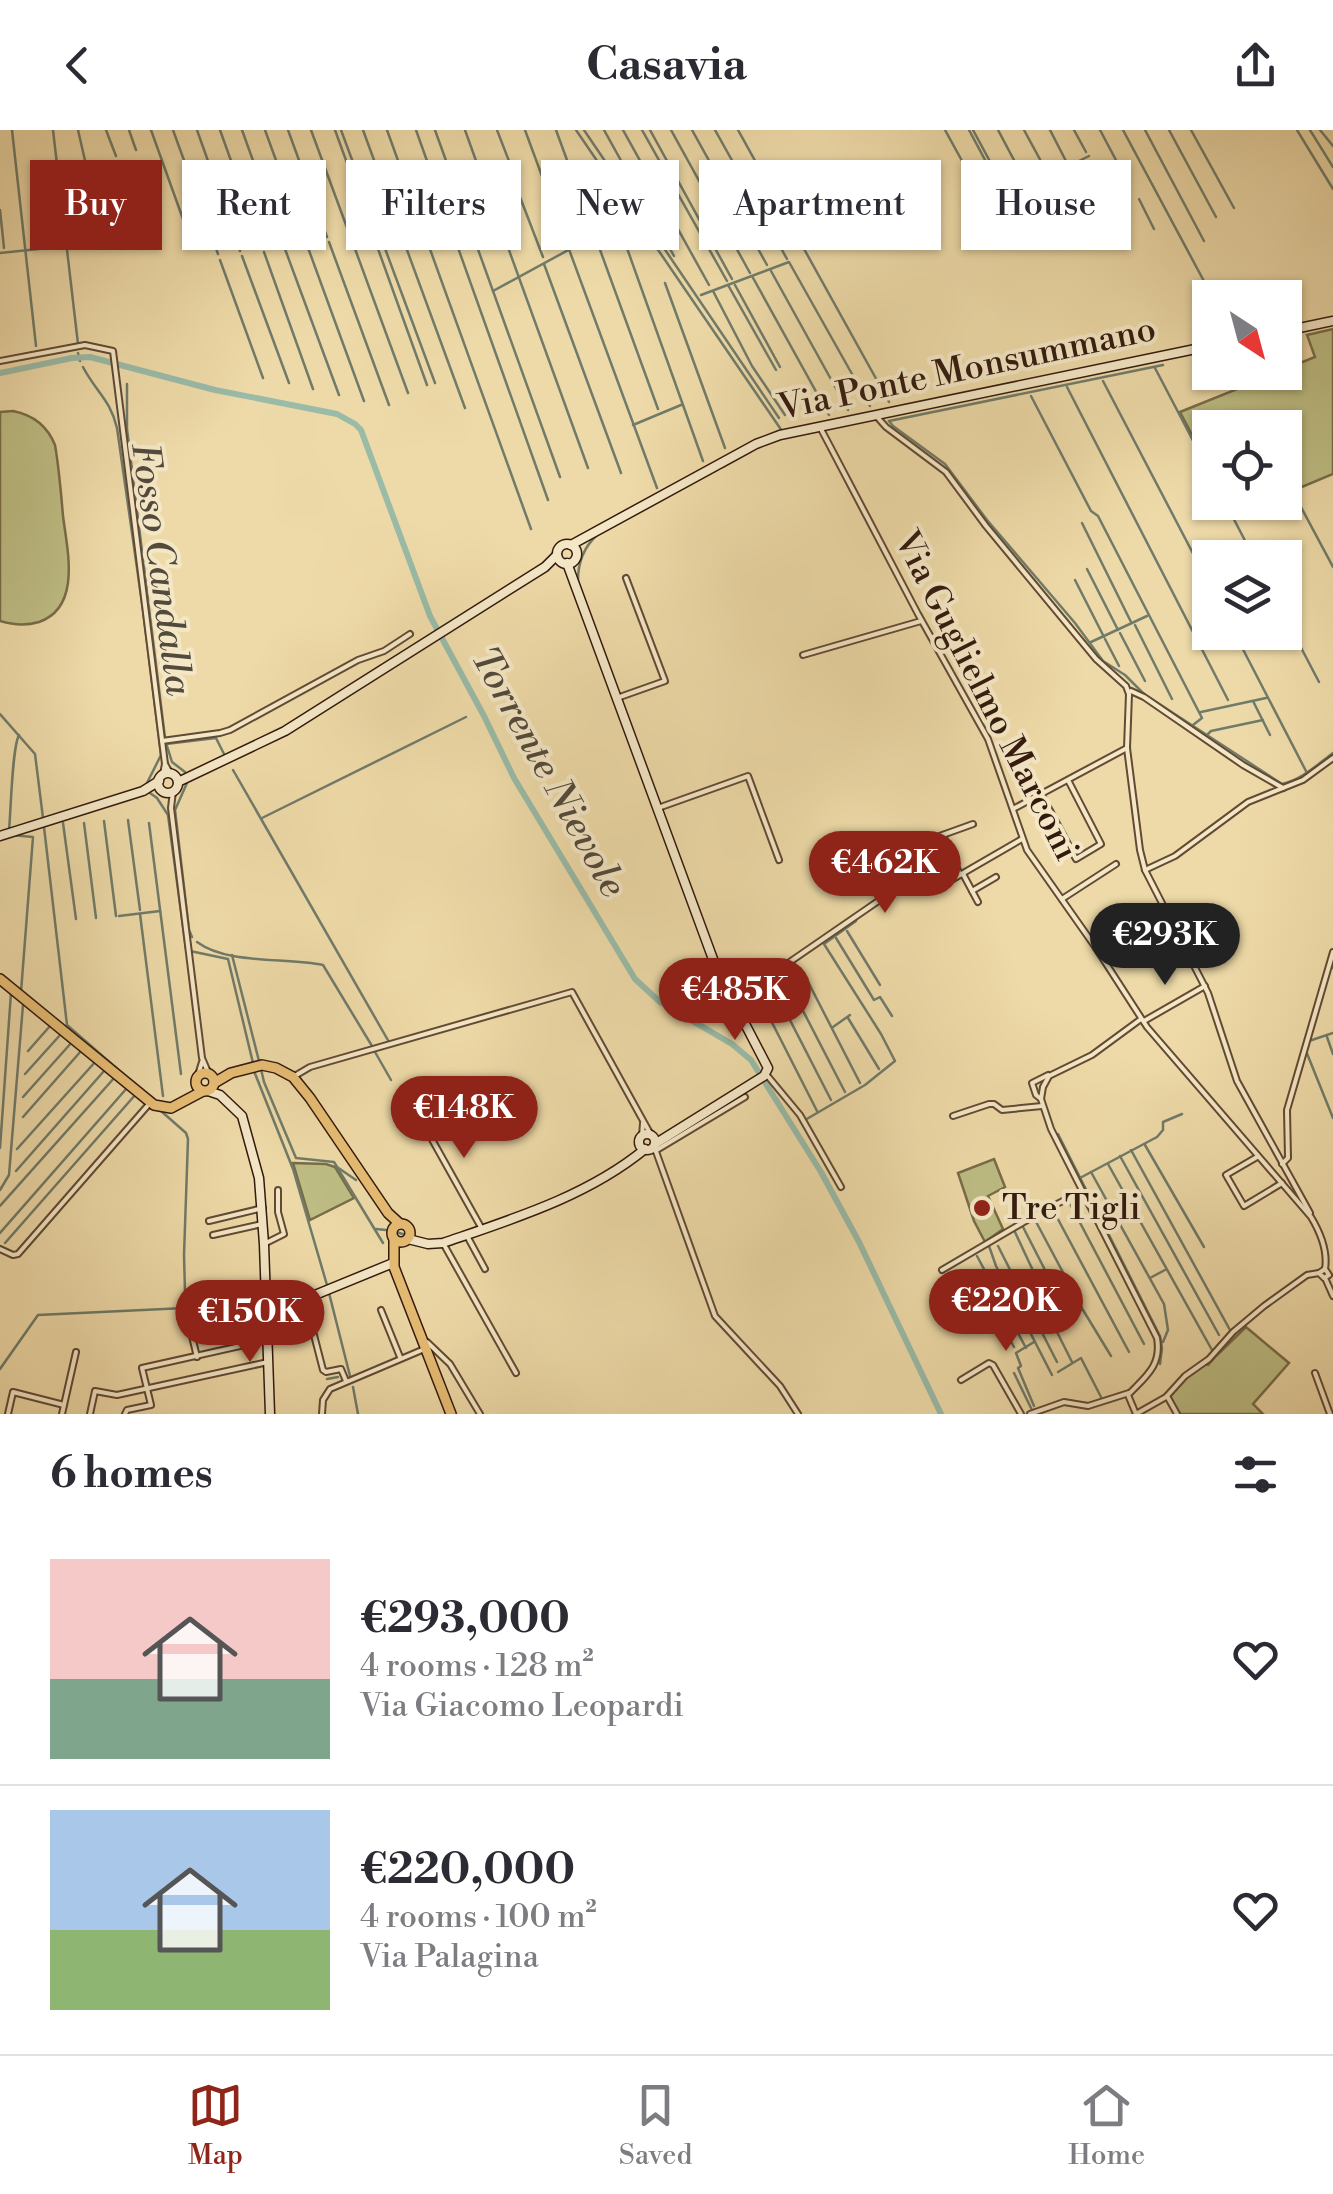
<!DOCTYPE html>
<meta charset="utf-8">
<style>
body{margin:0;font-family:"Libre Bodoni",serif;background:#f2f2f3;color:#2b2b33;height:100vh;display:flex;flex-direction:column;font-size:38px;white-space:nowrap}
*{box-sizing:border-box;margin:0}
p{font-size:32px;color:#7c7c81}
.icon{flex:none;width:55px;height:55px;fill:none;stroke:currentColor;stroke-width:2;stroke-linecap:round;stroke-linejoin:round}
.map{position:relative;height:1284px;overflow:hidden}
.drawer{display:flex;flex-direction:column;background:#fff;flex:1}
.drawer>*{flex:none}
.top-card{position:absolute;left:30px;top:30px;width:1275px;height:90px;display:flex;gap:20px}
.needle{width:65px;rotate:144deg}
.fabs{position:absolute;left:1192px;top:150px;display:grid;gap:20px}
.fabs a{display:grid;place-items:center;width:110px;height:110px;border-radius:0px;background:#fff;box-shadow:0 2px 8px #0004;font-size:50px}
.price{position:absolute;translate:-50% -85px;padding:0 22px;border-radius:35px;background:#8f2418;color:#fff;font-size:32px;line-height:65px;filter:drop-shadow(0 2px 5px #0008)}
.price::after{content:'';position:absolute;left:50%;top:60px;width:30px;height:22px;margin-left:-15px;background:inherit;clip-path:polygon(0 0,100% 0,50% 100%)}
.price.selected{background:#222;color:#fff}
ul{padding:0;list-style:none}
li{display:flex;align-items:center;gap:30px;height:250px;padding:0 50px}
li+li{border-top:2px solid #e1e1e2}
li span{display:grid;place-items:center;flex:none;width:280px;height:200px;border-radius:0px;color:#555}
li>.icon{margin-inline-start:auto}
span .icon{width:120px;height:120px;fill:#fffc;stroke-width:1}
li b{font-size:42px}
h2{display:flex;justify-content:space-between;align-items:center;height:120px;padding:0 50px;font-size:42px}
.chip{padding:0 35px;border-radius:0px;background:#fff;box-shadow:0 2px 8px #0004;font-size:35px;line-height:90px}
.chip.selected{background:#8f2418;color:#fff}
header{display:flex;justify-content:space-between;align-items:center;height:130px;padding:0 50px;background:#fff;font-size:45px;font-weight:700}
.menu{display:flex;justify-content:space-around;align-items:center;height:140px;border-top:2px solid #e1e1e2;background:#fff;font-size:28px;color:#7c7c81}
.menu a{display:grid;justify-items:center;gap:5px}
.menu .selected{color:#8f2418}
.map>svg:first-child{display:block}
.green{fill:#bebe84;stroke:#786c49;stroke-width:2.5}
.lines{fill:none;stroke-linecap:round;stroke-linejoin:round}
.stream{stroke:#707b6a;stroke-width:2.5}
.river{stroke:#99bba8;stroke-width:6}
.street-casing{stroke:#624a34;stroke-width:8}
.secondary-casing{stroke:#331a0e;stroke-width:11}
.primary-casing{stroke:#331a0e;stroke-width:12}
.street{stroke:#f4e7c6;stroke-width:4}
.secondary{stroke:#f4e7c6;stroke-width:8}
.primary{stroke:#e7bd74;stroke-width:9}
.poi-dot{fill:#8f2418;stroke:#f4e7c6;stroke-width:4}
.labels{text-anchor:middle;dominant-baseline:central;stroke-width:8;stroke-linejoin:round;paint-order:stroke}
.street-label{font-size:35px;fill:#331a0e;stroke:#f4e7c6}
.poi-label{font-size:35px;fill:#331a0e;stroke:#f4e7c6;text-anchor:start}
.water-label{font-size:38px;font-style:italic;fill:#524a3c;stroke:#f4e7c6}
</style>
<header><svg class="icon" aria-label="back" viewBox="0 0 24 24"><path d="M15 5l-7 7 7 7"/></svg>Casavia<svg class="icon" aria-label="share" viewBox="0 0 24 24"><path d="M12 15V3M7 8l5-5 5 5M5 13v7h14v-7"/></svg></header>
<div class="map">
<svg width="1333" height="1284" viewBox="0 0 1333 1284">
<rect width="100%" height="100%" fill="#eedaa8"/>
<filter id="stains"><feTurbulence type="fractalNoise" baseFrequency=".002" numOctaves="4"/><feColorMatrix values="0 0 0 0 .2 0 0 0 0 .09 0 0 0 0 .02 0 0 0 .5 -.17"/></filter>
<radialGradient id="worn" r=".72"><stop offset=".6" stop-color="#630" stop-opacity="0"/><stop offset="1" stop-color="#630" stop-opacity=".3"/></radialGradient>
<g class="green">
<polygon points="1333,199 1333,344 1285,364 1285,298 1210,298 1210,339 1180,282 1277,243 1285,242 1285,239 1315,227 1307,205"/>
<path d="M 13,281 C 33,285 47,295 55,315 C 59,338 61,362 63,386 C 67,419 82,477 39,492 C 26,496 13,495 0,491 L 0,282 Z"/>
<polygon points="994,1029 1005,1057 988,1066 1003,1099 985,1112 974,1091 958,1043"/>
<polygon points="293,1033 326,1034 335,1037 354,1068 310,1090"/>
<polygon points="1246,1197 1289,1233 1253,1274 1263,1284 1179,1284 1170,1266 1184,1249 1206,1234 1208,1235 1216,1226"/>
</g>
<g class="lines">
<g class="stream">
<polyline points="12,0 36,216"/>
<polyline points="53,0 78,214"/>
<polyline points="78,0 98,87"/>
<polyline points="106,0 116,26"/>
<polyline points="129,0 136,20"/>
<polyline points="151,0 183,89"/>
<polyline points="173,0 218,124"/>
<polyline points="197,0 240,121"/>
<polyline points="220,0 262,117"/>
<polyline points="242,0 283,114"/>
<polyline points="265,0 305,110"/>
<polyline points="288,0 327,107"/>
<polyline points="311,0 349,103"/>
<polyline points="335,0 371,99"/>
<polyline points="341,0 435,253"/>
<polyline points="363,0 465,278"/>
<polyline points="387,0 531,399"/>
<polyline points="416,0 548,370"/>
<polyline points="435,0 560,347"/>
<polyline points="465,0 484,53"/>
<polyline points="497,0 514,44"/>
<polyline points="525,0 657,358"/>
<polyline points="556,0 593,101"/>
<polyline points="576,0 782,301"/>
<polyline points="584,0 779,288"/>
<polyline points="604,0 674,126"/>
<polyline points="623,0 709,155"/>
<polyline points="642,0 727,151"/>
<polyline points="650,0 732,149"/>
<polyline points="671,0 750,143"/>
<polyline points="692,0 767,135"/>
<polyline points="715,0 787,129"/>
<polyline points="738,0 889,272"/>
<polyline points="945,0 1005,109"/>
<polyline points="969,0 1023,101"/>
<polyline points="973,0 1027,100"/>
<polyline points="998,0 1047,92"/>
<polyline points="1024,0 1049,46 1089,26"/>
<polyline points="1050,0 1067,33"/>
<polyline points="1074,0 1086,22"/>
<polyline points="1100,0 1126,49"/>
<polyline points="1123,0 1213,168"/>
<polyline points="1145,0 1204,111"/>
<polyline points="1169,0 1216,87"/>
<polyline points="1191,0 1234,78"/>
<polyline points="1297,0 1333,59"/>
<polyline points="1310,0 1333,37"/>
<polyline points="1320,0 1333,16"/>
<polyline points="515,54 543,127"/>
<polyline points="489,65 588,338"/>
<polyline points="1139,69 1154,99"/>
<polyline points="0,80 4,118"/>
<polyline points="1028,99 1068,82"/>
<polyline points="373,105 427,255"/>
<polyline points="595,106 658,279"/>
<polyline points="351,108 408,263"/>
<polyline points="329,112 389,275"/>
<polyline points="307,115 364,271"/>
<polyline points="988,115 1021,102"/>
<polyline points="285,119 339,265"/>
<polyline points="264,122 313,259"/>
<polyline points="0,123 67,116"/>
<polyline points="242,126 289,253"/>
<polyline points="220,130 263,248"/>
<polyline points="544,134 621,343"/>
<polyline points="771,141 848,280"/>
<polyline points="752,146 829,285"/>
<polyline points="665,153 725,318"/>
<polyline points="728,155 776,240"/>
<polyline points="735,155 780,237"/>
<polyline points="493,161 618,93 703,331"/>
<polyline points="713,161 752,236 785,285"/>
<polyline points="701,165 789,132 870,276"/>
<polyline points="78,223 80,231"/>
<path d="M 83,237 C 96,262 110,269 117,298 L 143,480 L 161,625 L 147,653"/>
<polyline points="1155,238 1210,343"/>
<polyline points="1103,251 1210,456"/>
<polyline points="127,254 127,299 165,608"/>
<polyline points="1067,257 1228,570"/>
<polyline points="1031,266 1091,381 1098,386 1202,588 1193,595"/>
<path d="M 889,291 L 893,296 L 945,334 L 987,390 L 1075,493 L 1103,531 L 1125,545 L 1144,564 L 1282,654 C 1301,650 1317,635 1333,623"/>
<polyline points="889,291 1163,235"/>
<polyline points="633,295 681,275"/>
<polyline points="723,337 752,321"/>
<polyline points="674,363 717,340"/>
<polyline points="1294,364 1333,437"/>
<polyline points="1225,372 1254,428"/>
<polyline points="1082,393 1131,492"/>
<polyline points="1087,439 1118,500"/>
<path d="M 578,450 C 578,433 583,418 597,405"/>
<polyline points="1075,450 1104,507"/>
<polyline points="1285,487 1319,552"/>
<polyline points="1135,495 1172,569"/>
<polyline points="1234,502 1307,643"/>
<polyline points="1120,503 1145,551"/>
<polyline points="1105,509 1119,536"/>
<polyline points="1091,512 1147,486"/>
<polyline points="1253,571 1270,605"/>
<polyline points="1201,582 1266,568"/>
<polyline points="0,584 35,624 43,688"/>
<polyline points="1207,605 1211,601 1263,590"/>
<polyline points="166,614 216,608 224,624"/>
<polyline points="167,616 172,632 185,642"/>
<polyline points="233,640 389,912"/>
<polyline points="187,653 175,680 189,800 192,807"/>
<polyline points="150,663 157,668 168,685 186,819"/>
<polyline points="262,688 466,587"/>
<polyline points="128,690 140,780"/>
<polyline points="104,691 116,786"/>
<polyline points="63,693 76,789"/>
<polyline points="84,693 96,788"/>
<polyline points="149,693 181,944"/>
<polyline points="44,697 67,895 137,956"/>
<path d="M 9,700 C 11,680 12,618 19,605"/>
<polyline points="11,705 33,707 21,862"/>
<polyline points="140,784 163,966"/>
<polyline points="119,786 160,781"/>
<polyline points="847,801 880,855"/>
<polyline points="836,808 874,870 880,867 892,886"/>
<path d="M 197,812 C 228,835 286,827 323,835 L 372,916"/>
<polyline points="190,821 228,829 253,933"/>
<polyline points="232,825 259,931"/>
<polyline points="1333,837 1333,838"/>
<polyline points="784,844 845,962"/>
<polyline points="804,844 860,953"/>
<polyline points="772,855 831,970"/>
<polyline points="756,861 817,981"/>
<polyline points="848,888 879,939"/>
<polyline points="833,897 850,885"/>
<polyline points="1327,907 1333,924"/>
<polyline points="1309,911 1333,903"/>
<polyline points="28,921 50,896"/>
<polyline points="1306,921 1333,988"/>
<polyline points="375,922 391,950"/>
<polyline points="261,939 264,952 296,1028 334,1032 383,1113"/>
<polyline points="254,941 293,1039 327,1155"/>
<polyline points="25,944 61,904"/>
<polyline points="23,967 72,912"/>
<polyline points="161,981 186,1003 188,1009 184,1125 185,1162 192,1200"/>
<polyline points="23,987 81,921"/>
<polyline points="805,990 865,955 895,931 881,904 824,814 856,791"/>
<polyline points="1058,1004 1160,1206 1162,1218 1160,1234"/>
<polyline points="1145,1015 1204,1117"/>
<polyline points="0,1018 11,863"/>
<polyline points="17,1019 96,931"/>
<polyline points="1131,1020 1230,1200"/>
<polyline points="1120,1026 1219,1205"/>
<polyline points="1108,1034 1212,1220"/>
<polyline points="337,1037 356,1050"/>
<polyline points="16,1041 104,941"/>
<polyline points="1091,1042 1164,1174 1168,1200 1163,1212"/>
<polyline points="1078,1049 1157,1007 1163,1000 1163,992 1182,984"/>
<polyline points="0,1060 9,1045 23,875"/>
<polyline points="1073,1068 1082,1067 1130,1158"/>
<polyline points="1068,1070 1144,1214"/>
<polyline points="0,1076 115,947"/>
<polyline points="1052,1078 1129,1222"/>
<polyline points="1034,1088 1083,1180 1111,1226"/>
<polyline points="1025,1094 1044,1083"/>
<polyline points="1022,1095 1066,1181"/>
<polyline points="376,1099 386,1100"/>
<polyline points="1014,1100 1036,1147 1031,1150 1072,1232"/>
<polyline points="396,1102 406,1105"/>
<polyline points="0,1103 127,958"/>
<polyline points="5,1113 136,964"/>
<polyline points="989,1116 996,1136 1052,1245"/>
<polyline points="998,1116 1057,1232"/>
<polyline points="977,1126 1026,1218"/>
<polyline points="947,1140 996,1110"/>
<polyline points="1150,1148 1165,1140"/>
<polyline points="329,1163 350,1246"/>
<polyline points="991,1175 1014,1217"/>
<polyline points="1054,1195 1081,1180"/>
<polyline points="1034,1212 1016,1223 1021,1236 1018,1238 1034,1276"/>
<polyline points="0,1239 38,1185 185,1178"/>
<polyline points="1058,1242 1081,1228 1101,1267"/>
<polyline points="1014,1243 1032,1280"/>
<polyline points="327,1249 338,1247"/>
<polyline points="353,1257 358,1284"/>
</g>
<polyline class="river" points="0,243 72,228 90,227 215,260 337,284 355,294 361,300 430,486 484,586 514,648 635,849 660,872 732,914 751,930 821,1042 859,1112 941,1284"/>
<defs>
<g id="street">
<polyline points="0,231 85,215 113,221 165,634 170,643"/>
<polyline points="878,288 886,297 946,342 986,396 1096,529 1126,556 1129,564 1127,618 1140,720 1145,740 1208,863 1237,951 1310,1083"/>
<path d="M 821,299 L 918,484 L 988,609 L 1027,720 L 1096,818 L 1147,897 L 1311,1087 C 1320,1102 1328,1121 1325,1139"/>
<polyline points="803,525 921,491"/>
<polyline points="1131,561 1144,567 1243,635 1283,658"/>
<polyline points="617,568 665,551 626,448"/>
<polyline points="162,611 220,603 230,600 358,530 384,521 410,504"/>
<polyline points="163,644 165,634"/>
<polyline points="173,661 171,678 202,928 208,942"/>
<polyline points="1041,664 1076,729 1101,714 1068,650"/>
<polyline points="658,678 748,646 779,730"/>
<polyline points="1013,679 1127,618"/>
<polyline points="943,705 960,745"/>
<polyline points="1145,740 1175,726 1248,672 1303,650 1333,628"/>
<polyline points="963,744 978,772"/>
<polyline points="910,756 898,721 973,694"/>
<polyline points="972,761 996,747"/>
<polyline points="1062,769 1116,734"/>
<polyline points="1096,818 1162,775"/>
<polyline points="733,871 887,765 905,757 953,749 1022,709"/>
<path d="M 1141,889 L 1092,925 L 1049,946 L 1043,957 L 1041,969 L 1051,999 L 1157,1208 C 1162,1236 1145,1247 1128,1265 L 1136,1284 L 1166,1267 L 1185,1246 L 1209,1229 L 1233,1202 L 1264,1176 L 1307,1145 L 1319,1143"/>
<polyline points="1144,891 1205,856"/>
<polyline points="766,944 800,985 841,1057"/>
<polyline points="198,945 202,932"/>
<polyline points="293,947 310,937 572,862 651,1005"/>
<polyline points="1041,969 1036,965 1032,953 1048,945"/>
<polyline points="415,979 482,1099"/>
<polyline points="953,986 989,974 994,974 1002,980 1042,976"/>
<polyline points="642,1006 643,993"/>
<polyline points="654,1016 715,1186 780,1256 798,1284"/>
<polyline points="655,1021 745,967"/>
<polyline points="1257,1027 1226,1045 1244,1076 1282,1053"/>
<polyline points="1282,1034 1288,1028 1287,980 1333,822"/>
<polyline points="209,1091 263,1078"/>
<polyline points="466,1104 485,1139"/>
<polyline points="213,1105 262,1094"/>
<polyline points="443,1113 516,1243"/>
<polyline points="264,1114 284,1104 278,1082 278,1060"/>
<polyline points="0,1119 13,1125 18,1124 150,973"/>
<polygon points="1325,1139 1329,1145 1324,1148 1319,1143"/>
<polyline points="942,1140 1034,1086 1082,1061"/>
<polyline points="1325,1148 1333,1166"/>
<polyline points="305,1170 323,1240 326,1242 341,1239 346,1251"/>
<polyline points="381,1180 400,1227"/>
<polyline points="427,1212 450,1234 480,1284"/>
<polyline points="197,1227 191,1202 264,1185"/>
<polyline points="1315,1243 1330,1284"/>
<polyline points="961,1250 989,1233 993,1235 1021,1284"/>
<polyline points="1167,1266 1177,1284"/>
<polyline points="8,1284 13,1262 64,1275"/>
<polyline points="62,1284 76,1222"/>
<polyline points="90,1284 95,1261 117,1265 268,1232"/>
<polyline points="125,1284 127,1280 151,1275 142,1238 267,1210"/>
<polyline points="322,1284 323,1270 330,1259 422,1220"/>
<polyline points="1030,1284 1064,1272 1088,1276 1129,1263"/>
</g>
<g id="secondary">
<polyline points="1285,201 1333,191"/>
<circle cx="567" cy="424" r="10"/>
<polyline points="571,415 756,314 780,305 1210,216"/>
<polyline points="567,433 717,840 768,938 764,946 655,1014"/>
<circle cx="168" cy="653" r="10"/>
<polyline points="178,652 285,601 545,437 557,425"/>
<polyline points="0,706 143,661 159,651"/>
<polyline points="208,961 220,965 242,986 259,1048 264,1114 270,1284"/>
<circle cx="647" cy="1012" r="8"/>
<path d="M 408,1109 L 428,1114 L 443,1113 C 513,1089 588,1066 645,1019"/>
<polyline points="266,1185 393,1133"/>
</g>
<g id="primary">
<polyline points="0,849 154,975 171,978 203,961"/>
<circle cx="205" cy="952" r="9"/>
<polyline points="214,953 231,943 262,935 276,938 293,947 310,968 388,1083 400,1094"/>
<circle cx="401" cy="1103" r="9"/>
<polyline points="394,1109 394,1137 451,1284"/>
</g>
</defs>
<use href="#street" class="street-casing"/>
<use href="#secondary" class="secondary-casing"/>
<use href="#primary" class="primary-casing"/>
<use href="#street" class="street"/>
<use href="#secondary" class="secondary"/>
<use href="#primary" class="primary"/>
</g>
<circle class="poi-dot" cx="982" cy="1078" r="10"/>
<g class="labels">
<g class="street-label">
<text transform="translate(967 239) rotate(-12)">Via Ponte Monsummano</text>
<text transform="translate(986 566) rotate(63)">Via Guglielmo Marconi</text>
</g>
<g class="poi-label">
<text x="1002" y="1078">Tre Tigli</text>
</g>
<g class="water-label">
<text transform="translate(161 439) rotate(82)">Fosso Candalla</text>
<text transform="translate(548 642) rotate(61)">Torrente Nievole</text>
</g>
</g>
<rect width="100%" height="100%" filter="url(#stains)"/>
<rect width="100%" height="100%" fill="url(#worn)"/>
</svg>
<div class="fabs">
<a><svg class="needle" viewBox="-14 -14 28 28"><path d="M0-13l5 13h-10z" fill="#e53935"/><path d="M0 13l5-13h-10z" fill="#7c7c81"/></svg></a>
<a><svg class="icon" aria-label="locate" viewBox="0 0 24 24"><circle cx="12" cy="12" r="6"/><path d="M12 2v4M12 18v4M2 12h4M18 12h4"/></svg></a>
<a><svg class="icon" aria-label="layers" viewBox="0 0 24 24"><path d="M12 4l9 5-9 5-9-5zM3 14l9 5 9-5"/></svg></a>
</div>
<b class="price" style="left:885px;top:786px">€462K</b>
<b class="price selected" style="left:1165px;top:858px">€293K</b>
<b class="price" style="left:735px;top:913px">€485K</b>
<b class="price" style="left:464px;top:1031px">€148K</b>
<b class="price" style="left:1006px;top:1224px">€220K</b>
<b class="price" style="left:250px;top:1235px">€150K</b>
<div class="top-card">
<a class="chip selected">Buy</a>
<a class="chip">Rent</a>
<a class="chip">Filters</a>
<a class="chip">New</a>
<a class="chip">Apartment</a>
<a class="chip">House</a>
</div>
</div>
<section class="drawer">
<h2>6 homes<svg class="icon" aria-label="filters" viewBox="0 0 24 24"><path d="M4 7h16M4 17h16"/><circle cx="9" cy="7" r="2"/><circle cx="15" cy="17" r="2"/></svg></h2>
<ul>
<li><span style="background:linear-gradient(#f6c9c9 60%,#7fa58c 0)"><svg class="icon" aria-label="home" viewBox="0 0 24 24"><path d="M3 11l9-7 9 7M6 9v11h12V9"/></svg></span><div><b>€293,000</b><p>4 rooms · 128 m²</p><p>Via Giacomo Leopardi</p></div><svg class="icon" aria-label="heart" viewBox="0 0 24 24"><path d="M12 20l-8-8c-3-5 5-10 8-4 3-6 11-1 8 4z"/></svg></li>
<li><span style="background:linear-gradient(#a9c7e8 60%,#8fb573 0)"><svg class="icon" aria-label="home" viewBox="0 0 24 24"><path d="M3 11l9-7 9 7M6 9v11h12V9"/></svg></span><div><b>€220,000</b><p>4 rooms · 100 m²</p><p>Via Palagina</p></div><svg class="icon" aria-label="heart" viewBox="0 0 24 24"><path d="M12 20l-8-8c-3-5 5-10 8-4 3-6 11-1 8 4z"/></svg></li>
</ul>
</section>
<nav class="menu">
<a class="selected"><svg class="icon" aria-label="map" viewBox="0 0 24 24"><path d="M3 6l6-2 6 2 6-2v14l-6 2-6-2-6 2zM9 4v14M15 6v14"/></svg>Map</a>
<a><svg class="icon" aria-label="saved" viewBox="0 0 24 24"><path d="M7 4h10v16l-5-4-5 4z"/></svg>Saved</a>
<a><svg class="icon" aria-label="home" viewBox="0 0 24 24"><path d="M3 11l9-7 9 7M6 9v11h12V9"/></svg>Home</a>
</nav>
